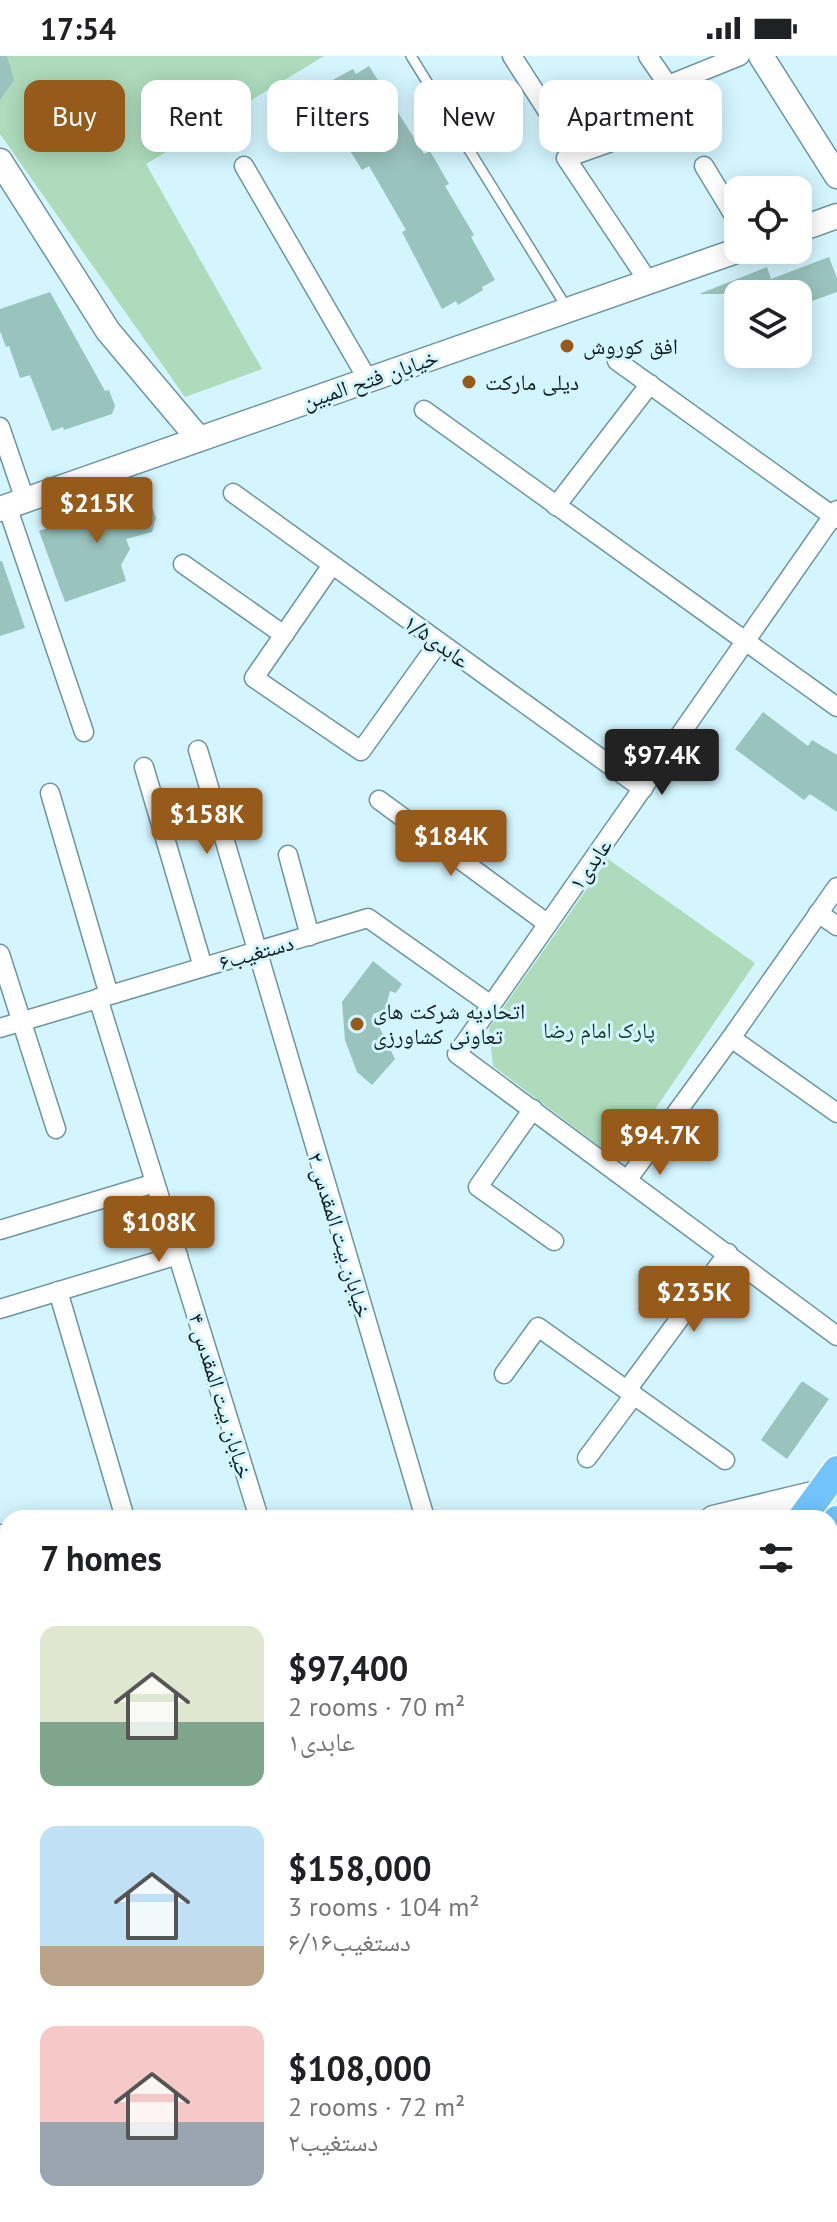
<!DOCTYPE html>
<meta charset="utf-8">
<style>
body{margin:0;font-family:"PT Sans","Noto Naskh Arabic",sans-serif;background:#f2f2f2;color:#202124;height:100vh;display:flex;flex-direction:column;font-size:30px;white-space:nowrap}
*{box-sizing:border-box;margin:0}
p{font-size:26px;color:#757577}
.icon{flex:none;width:44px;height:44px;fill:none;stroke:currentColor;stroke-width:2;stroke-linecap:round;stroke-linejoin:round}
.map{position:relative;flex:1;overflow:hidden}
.sheet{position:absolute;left:0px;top:1454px;width:838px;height:712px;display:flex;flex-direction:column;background:#fff;border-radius:24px 24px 0 0;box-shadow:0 4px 20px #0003}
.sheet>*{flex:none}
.banner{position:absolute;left:24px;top:24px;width:790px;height:72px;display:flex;gap:16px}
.fabs{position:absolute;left:724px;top:120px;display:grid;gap:16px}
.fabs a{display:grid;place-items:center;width:88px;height:88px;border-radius:16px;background:#fff;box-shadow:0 4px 20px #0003;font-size:40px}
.price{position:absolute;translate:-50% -68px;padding:0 18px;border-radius:8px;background:#965b1a;color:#fff;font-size:26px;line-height:52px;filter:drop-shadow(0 2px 4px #0008)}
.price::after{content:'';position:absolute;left:50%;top:48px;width:24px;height:18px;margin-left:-12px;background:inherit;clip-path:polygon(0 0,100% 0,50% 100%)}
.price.active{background:#222;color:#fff}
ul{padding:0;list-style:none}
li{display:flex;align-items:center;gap:24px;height:200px;padding:0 40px}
li span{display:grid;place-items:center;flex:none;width:224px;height:160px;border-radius:16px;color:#555}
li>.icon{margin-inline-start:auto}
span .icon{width:96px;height:96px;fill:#fffc;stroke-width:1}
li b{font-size:34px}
h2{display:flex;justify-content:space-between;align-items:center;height:96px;padding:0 40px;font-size:34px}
.tag{padding:0 28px;border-radius:16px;background:#fff;box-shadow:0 4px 20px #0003;font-size:28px;line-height:72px}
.tag.active{background:#965b1a;color:#fff}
.status{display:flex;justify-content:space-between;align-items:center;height:56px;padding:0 40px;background:#fff;direction:ltr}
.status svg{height:22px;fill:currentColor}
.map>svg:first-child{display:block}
.green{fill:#addbbc}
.building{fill:#99c3bd}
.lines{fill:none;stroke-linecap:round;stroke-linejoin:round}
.lane-casing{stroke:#6e959f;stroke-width:12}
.street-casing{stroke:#6e959f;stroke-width:21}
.secondary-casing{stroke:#6e959f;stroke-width:27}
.primary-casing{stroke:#fff;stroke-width:31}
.lane{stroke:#fff;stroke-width:9}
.street{stroke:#fff;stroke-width:18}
.secondary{stroke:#fff;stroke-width:24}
.primary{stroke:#71c4fb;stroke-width:28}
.poi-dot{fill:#965b1a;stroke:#d4f5fe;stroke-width:3}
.labels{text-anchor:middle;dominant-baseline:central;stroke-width:6;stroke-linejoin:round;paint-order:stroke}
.poi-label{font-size:22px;fill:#0d1d21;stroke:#d4f5fe;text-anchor:start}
.street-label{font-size:22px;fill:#0d1d21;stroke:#d4f5fe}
.park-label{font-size:22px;fill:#123c24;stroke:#d4f5fe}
</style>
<div class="status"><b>17:54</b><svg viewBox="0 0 49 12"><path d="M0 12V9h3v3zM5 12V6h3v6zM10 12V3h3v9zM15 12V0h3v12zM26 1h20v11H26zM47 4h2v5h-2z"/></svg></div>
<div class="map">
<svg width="837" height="2166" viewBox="0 0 837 2166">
<rect width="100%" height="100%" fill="#d4f5fe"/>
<g class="green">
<polygon points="0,0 324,0 146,108 262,313 185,341 0,78"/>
<polygon points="608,803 755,907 632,1087 611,1099 493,1010 489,972"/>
</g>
<g class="building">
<polygon points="0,0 7,0 14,24 0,44"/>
<polygon points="369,10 424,98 430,95 449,128 445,130 474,179 471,181 495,224 482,231 483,234 458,249 456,245 442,253 402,176 406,174 369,110 362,114 316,40 330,32 327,27 353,13 356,18"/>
<polygon points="829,201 837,222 837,236 798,250 798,238 738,238 738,272 724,238 699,238 767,211 771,223"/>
<polygon points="50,236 105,335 109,334 115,350 112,358 64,374 63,371 52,375 30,319 20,322 9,290 6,291 0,275 0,253"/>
<polygon points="146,433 156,462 152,476 126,483 130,493 121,509 126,525 65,546 39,475 123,446 122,442"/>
<polygon points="0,505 2,505 25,572 0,580"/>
<polygon points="763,656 808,690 812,684 837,699 837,756 810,738 804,744 735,693"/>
<polygon points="373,905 402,928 396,937 390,935 385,954 373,958 395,1003 372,1029 357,1016 345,984 342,946"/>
<polygon points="802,1325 829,1343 787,1403 761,1384"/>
</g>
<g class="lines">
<defs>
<polyline id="lane" points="411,0 567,252"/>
<g id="street">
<polyline points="512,0 559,73 740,0"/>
<polyline points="648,0 668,29"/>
<polyline points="642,75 566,102 648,225"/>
<polyline points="244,110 368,324"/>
<polyline points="704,110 738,166"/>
<polyline points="617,305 837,463"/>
<polyline points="424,354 837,651"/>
<polyline points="0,371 25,444"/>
<polyline points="233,437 643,733"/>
<polyline points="7,450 84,676"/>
<polyline points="556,450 650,328"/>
<polyline points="837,454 457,998 837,1280"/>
<polyline points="183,508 284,579"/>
<polyline points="332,509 254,622 361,695 439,586"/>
<polyline points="198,694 425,1462"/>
<polyline points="144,711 203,911"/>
<polyline points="50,737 109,939"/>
<polyline points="379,744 548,868"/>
<polyline points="288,799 310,880"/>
<polyline points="818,857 837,870"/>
<polyline points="0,898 56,1073"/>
<polyline points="98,942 259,1462"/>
<polyline points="0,972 368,862 491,949"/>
<polyline points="731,982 837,1057"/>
<polyline points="533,1053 478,1131 554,1185"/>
<polyline points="628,1123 731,982 837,831"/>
<polyline points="0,1174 155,1127"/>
<polyline points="58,1235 125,1462"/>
<polyline points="0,1253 178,1199"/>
<polyline points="504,1318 538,1271 725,1404"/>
<polyline points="627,1334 728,1197"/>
<polyline points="587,1402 634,1339"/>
<polyline points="0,1478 8,1505"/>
<polyline points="0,1712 8,1718"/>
<polyline points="830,1812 837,1810"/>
<polyline points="0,1881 8,1887"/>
<polyline points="830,1998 837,1997"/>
<polyline points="830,2086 837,2085"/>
<polyline points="400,2158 411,2166"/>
</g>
<g id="secondary">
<polyline points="761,0 837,120"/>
<polyline points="0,105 108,275 199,383"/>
<polyline points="798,174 837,160"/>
<polyline points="0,453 739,194"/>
<polyline points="713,1462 821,1436"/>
<polyline points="0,1545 8,1545"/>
<polyline points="830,1885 837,1915"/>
<polyline points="0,2101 8,2106"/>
<polyline points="83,2158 95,2166"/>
</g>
<g id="primary">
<polyline points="802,1462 837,1414"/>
<polyline points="830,1475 837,1464"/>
<polyline points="304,2166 309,2158"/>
<polyline points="346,2166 351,2158"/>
</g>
</defs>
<use href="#lane" class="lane-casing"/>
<use href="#street" class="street-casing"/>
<use href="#secondary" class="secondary-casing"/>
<use href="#primary" class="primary-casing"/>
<use href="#lane" class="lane"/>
<use href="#street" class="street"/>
<use href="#secondary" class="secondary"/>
<use href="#primary" class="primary"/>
</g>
<g class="poi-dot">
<circle cx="567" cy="290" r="8"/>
<circle cx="469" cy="326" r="8"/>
<circle cx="357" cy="968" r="8"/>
</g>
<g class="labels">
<g class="poi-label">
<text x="583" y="290">افق کوروش</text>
<text x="485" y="326">دیلی مارکت</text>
<text x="373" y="955">اتحادیه شرکت های<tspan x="373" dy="25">تعاونی کشاورزی</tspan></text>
</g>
<g class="street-label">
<text transform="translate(370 323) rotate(-19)">خیابان فتح المبین</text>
<text transform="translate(437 585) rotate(36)">عابدی۱/۵</text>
<text transform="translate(590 808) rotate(-55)">۱عابدی</text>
<text transform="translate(256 896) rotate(-16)">دستغیب۶</text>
<text transform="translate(340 1179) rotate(73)">خیابان بیت المقدس ۲</text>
<text transform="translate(221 1340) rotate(73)">خیابان بیت المقدس ۴</text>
</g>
<g class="park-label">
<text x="599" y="974">پارک امام رضا</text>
</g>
</g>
</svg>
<div class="fabs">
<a><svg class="icon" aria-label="locate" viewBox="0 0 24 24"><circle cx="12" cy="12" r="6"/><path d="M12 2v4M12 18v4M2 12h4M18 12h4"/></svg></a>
<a><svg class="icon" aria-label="layers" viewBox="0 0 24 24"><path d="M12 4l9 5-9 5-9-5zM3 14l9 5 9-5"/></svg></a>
</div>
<b class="price" style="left:97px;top:489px">$215K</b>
<b class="price active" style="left:662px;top:741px">$97.4K</b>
<b class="price" style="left:207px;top:800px">$158K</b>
<b class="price" style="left:451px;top:822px">$184K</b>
<b class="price" style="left:660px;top:1121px">$94.7K</b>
<b class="price" style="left:159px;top:1208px">$108K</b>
<b class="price" style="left:694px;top:1278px">$235K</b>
<div class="banner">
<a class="tag active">Buy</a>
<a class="tag">Rent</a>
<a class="tag">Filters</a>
<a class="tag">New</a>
<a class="tag">Apartment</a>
</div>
<section class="sheet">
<h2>7 homes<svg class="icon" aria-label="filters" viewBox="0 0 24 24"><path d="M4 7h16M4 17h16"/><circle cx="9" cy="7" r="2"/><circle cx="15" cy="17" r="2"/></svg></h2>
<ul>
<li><span style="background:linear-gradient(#dfe7d0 60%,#7fa58c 0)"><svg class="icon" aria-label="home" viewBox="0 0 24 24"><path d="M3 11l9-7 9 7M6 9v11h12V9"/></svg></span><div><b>$97,400</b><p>2 rooms · 70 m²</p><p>۱عابدی</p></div></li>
<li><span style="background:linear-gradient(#bfe0f5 75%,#b9a48a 0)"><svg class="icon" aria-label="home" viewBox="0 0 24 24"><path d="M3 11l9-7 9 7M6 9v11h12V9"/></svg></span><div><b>$158,000</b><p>3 rooms · 104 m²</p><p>دستغیب۶/۱۶</p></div></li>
<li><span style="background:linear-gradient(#f6c9c9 60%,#9aa5b1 0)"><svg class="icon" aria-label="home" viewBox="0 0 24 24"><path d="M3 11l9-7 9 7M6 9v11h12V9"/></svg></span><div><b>$108,000</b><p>2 rooms · 72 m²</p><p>۲دستغیب</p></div></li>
</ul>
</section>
</div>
